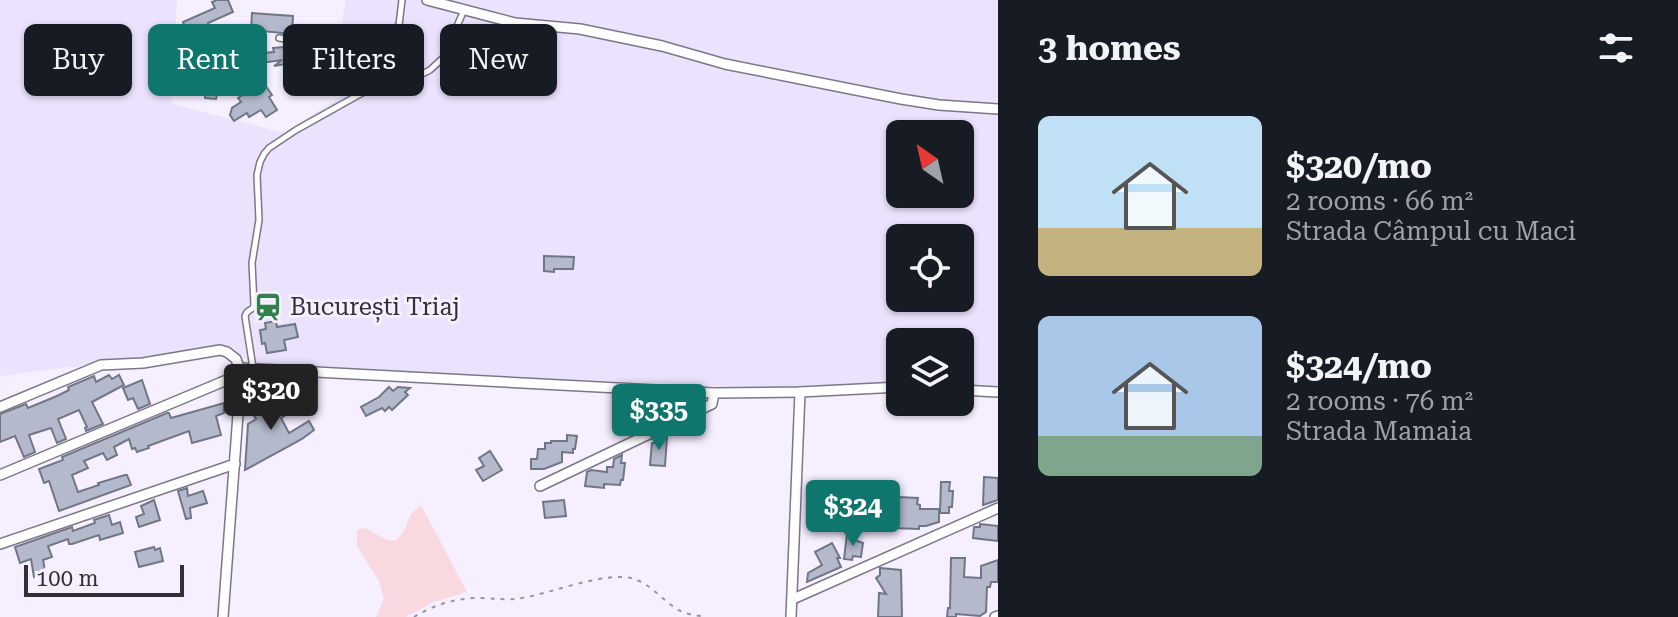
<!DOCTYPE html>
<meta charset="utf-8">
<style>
body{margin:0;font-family:"Roboto Serif",serif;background:#242831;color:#f1f3f6;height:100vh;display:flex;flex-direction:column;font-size:30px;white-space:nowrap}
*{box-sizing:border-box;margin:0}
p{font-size:26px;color:#9ea1a6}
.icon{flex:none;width:44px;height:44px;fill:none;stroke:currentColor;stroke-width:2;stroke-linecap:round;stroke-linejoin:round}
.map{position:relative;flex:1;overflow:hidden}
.panel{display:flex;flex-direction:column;background:#171b24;width:680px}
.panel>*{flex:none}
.guide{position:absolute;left:24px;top:24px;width:760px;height:72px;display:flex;gap:16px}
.needle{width:52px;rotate:326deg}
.fabs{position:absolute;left:886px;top:120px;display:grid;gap:16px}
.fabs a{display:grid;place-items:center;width:88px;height:88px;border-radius:12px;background:#171b24;box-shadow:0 2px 6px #0004;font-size:40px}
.scale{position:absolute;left:24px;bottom:20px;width:160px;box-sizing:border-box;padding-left:8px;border:4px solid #322f37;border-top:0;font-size:22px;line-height:28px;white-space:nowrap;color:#322f37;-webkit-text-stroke:6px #f5efff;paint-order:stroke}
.price{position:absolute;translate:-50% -68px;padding:0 18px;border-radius:8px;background:#0f766e;color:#fff;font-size:26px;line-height:52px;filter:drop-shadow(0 2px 4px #0008)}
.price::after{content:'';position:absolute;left:50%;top:48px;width:24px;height:18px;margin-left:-12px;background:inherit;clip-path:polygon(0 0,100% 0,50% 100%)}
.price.on{background:#222;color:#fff}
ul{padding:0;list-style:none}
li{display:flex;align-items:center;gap:24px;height:200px;padding:0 40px}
li span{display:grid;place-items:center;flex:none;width:224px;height:160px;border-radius:12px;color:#555}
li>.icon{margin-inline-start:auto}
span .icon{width:96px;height:96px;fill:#fffc;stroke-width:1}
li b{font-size:34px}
h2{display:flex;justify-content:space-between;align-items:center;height:96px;padding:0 40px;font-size:34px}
.chip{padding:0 28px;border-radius:12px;background:#171b24;box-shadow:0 2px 6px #0004;font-size:28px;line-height:72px}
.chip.on{background:#0f766e;color:#fff}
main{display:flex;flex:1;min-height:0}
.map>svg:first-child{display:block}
.built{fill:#ebe2fd;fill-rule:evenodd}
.green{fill:#f8d9e0}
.building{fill:#b4bacc;stroke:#717687;stroke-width:2}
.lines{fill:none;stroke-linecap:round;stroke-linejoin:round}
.lane-casing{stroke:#7c7687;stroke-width:8}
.street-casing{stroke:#7c7687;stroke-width:12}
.path{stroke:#9994a1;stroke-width:2;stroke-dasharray:4 6;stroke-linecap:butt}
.lane{stroke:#fff;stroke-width:5}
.street{stroke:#fff;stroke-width:9}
.labels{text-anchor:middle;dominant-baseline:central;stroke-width:6;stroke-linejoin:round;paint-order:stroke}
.poi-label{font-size:24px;fill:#322f37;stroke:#f5efff;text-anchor:start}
</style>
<main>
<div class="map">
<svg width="998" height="617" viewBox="0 0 998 617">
<rect width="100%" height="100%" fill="#f5efff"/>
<path class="built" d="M 0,0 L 177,0 L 171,102 L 177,105 L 284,133 L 359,85 L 351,44 L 341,46 L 340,33 L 346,0 L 998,0 L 998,389 L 960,386 L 960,342 L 900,342 L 900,383 L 789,389 L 273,366 L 250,362 L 233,348 L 224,347 L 0,376 ZM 900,134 L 960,134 L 960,194 L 900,194 ZM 900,238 L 960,238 L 960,298 L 900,298 Z"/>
<polygon class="green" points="421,505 467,592 434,602 406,617 376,617 384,599 379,581 357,546 357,530 365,528 387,540 397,540 404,531 411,514"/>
<g class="building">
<polygon points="217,0 228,0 233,12 208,23 209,26 193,33 192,30 187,32 183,22 215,8 212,2"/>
<polygon points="252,13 293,16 292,34 251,30"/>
<polygon points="284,47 284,51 301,48 303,61 274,66 282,60 254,64 253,54 274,52 273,48"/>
<polygon points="185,75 215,77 215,79 220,80 216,99 205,98 205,95 187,95"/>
<polygon points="263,82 272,95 269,97 277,110 266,117 261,110 249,117 247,113 234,121 230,115 232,108 241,102 238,98"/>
<polygon points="544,256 574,257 573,269 554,269 554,272 544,271"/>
<polygon points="276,321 277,327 295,324 298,337 284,340 286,350 267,353 265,343 262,344 260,330 266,329 265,323"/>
<polygon points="109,375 112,379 119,375 124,385 92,402 103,424 86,431 85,428 87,427 79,410 58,419 66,439 57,443 51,428 29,435 35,452 24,457 15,436 0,442 0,414 26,404 28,408 57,396 69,390 68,387 94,376 96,382"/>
<polygon points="142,380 150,404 138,409 133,398 128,400 123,388"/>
<polygon points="389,387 393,391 398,387 410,388 405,392 408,395 392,410 389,407 385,411 382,408 366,416 361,407 379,397"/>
<polygon points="267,397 269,400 272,398 277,406 288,400 295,410 281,418 289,433 309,421 314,430 302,439 245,470 248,424 256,419 250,409"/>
<polygon points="224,403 224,413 216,416 221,435 192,443 189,431 148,446 149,448 137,452 135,448 132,449 129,439 114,447 117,455 107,460 103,453 84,461 88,468 72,475 78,492 99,485 98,483 125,475 127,475 131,485 59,511 49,481 44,483 39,469 63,460 62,457 167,413 169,413 171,418"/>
<polygon points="567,435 577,436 575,449 573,449 573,453 562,452 562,462 544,469 531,469 531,459 537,459 538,449 545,449 545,443 551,443 551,441 567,441"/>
<polygon points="662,436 667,437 665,466 650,465 652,443 655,443 656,439"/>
<polygon points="490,451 502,470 483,481 476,470 484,466 479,458"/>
<polygon points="622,455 621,463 625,463 623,480 621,480 620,485 604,484 604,488 585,486 587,472 591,470 607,472 607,467 613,467 614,459"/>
<polygon points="984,477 998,478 998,500 983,505"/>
<polygon points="941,482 950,482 949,491 953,491 952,507 949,507 949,513 940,513"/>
<polygon points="187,488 188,496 203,491 207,503 190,508 191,518 186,519 178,491"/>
<polygon points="898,497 918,498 917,504 920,505 920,509 939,509 939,522 926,526 919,526 919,529 891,528 891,530 881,531 882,508 898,508"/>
<polygon points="154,500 160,520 139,527 136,517 144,514 141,506"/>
<polygon points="564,500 566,516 545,518 543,502"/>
<polygon points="109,515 112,525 120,522 123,533 100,540 99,535 72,544 69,544 68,539 48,546 52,557 43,560 46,575 34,577 31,559 20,563 15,547 72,527 73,531 95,523 94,520"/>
<polygon points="980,524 998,526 998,541 973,538 974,527 980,527"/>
<polygon points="847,534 855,536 855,540 863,543 861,557 853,556 852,560 844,559"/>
<polygon points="832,543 840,558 837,558 841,567 807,582 808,573 822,565 815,552"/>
<polygon points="154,547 155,550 160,548 163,561 139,567 135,552"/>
<polygon points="951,558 965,558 964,577 981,578 981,566 998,560 998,582 991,582 990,587 987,587 986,612 980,616 956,614 956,617 947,617 948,608 950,608"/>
<polygon points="880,568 901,570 902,617 878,617 879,593 886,594 876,578 880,575"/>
</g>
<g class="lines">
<defs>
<g id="lane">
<polyline points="279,38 309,43 391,32 399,25 402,0"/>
<polyline points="253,368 245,316 247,312 253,308 254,305 252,263 259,220 257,175 260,162 264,154 269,148 296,130 362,93 386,84 410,80 430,70 443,58 464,10"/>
</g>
<g id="street">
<polyline points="427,0 515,23 580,29 662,46 725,64 901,99 939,105 998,109"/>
<polyline points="240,368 714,393 800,392 900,387"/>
<polyline points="960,390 998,392"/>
<polyline points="0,407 101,365 143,363 220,350 227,352 236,359 241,374 223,617"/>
<polyline points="0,475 241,374"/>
<polyline points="540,486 712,404 714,393"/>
<polyline points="0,544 235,464"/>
<polyline points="793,599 998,508"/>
<polyline points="791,617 800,392"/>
<polyline points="995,617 998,616"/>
</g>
</defs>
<use href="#lane" class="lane-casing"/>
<use href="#street" class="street-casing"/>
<path class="path" d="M 414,617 C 433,605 456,598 479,598 C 494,598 507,601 522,598 C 551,593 604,572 631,578 C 650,583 661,599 677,609 C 686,615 696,615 706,617"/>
<use href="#lane" class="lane"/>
<use href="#street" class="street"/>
</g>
<defs>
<symbol id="station-bare" viewBox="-9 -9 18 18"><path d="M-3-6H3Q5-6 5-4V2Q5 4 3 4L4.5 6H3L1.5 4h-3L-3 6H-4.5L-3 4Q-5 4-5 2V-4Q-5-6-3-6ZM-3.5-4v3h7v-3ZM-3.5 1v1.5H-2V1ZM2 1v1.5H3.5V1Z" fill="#347f4c" stroke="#f5efff" stroke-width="2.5" paint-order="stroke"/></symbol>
</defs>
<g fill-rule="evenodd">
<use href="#station-bare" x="248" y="287" width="40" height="40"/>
</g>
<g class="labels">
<g class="poi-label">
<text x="290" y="307">București Triaj</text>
</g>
</g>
</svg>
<div class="fabs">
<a><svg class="needle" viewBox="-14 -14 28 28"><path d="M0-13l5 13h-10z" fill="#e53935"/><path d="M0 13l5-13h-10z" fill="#9ea1a6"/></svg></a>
<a><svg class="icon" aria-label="locate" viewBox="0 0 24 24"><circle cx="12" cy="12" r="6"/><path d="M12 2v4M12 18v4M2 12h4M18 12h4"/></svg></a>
<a><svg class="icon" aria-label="layers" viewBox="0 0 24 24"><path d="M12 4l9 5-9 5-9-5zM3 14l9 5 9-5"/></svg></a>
</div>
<div class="scale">100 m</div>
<b class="price on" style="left:271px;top:432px">$320</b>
<b class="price" style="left:659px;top:452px">$335</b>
<b class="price" style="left:853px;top:548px">$324</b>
<div class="guide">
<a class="chip">Buy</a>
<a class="chip on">Rent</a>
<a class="chip">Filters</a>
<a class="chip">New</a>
</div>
</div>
<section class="panel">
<h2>3 homes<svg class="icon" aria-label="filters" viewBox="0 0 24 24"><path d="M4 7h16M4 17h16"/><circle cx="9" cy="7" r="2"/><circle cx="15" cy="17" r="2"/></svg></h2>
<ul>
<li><span style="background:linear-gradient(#bfe0f5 70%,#c2b280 0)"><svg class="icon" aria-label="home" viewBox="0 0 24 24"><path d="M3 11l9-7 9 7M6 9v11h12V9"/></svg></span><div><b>$320/mo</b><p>2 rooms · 66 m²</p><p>Strada Câmpul cu Maci</p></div></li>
<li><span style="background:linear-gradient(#a9c7e8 75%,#7fa58c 0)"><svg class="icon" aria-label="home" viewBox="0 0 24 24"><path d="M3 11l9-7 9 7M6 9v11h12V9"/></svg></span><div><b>$324/mo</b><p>2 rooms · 76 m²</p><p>Strada Mamaia</p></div></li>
</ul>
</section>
</main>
